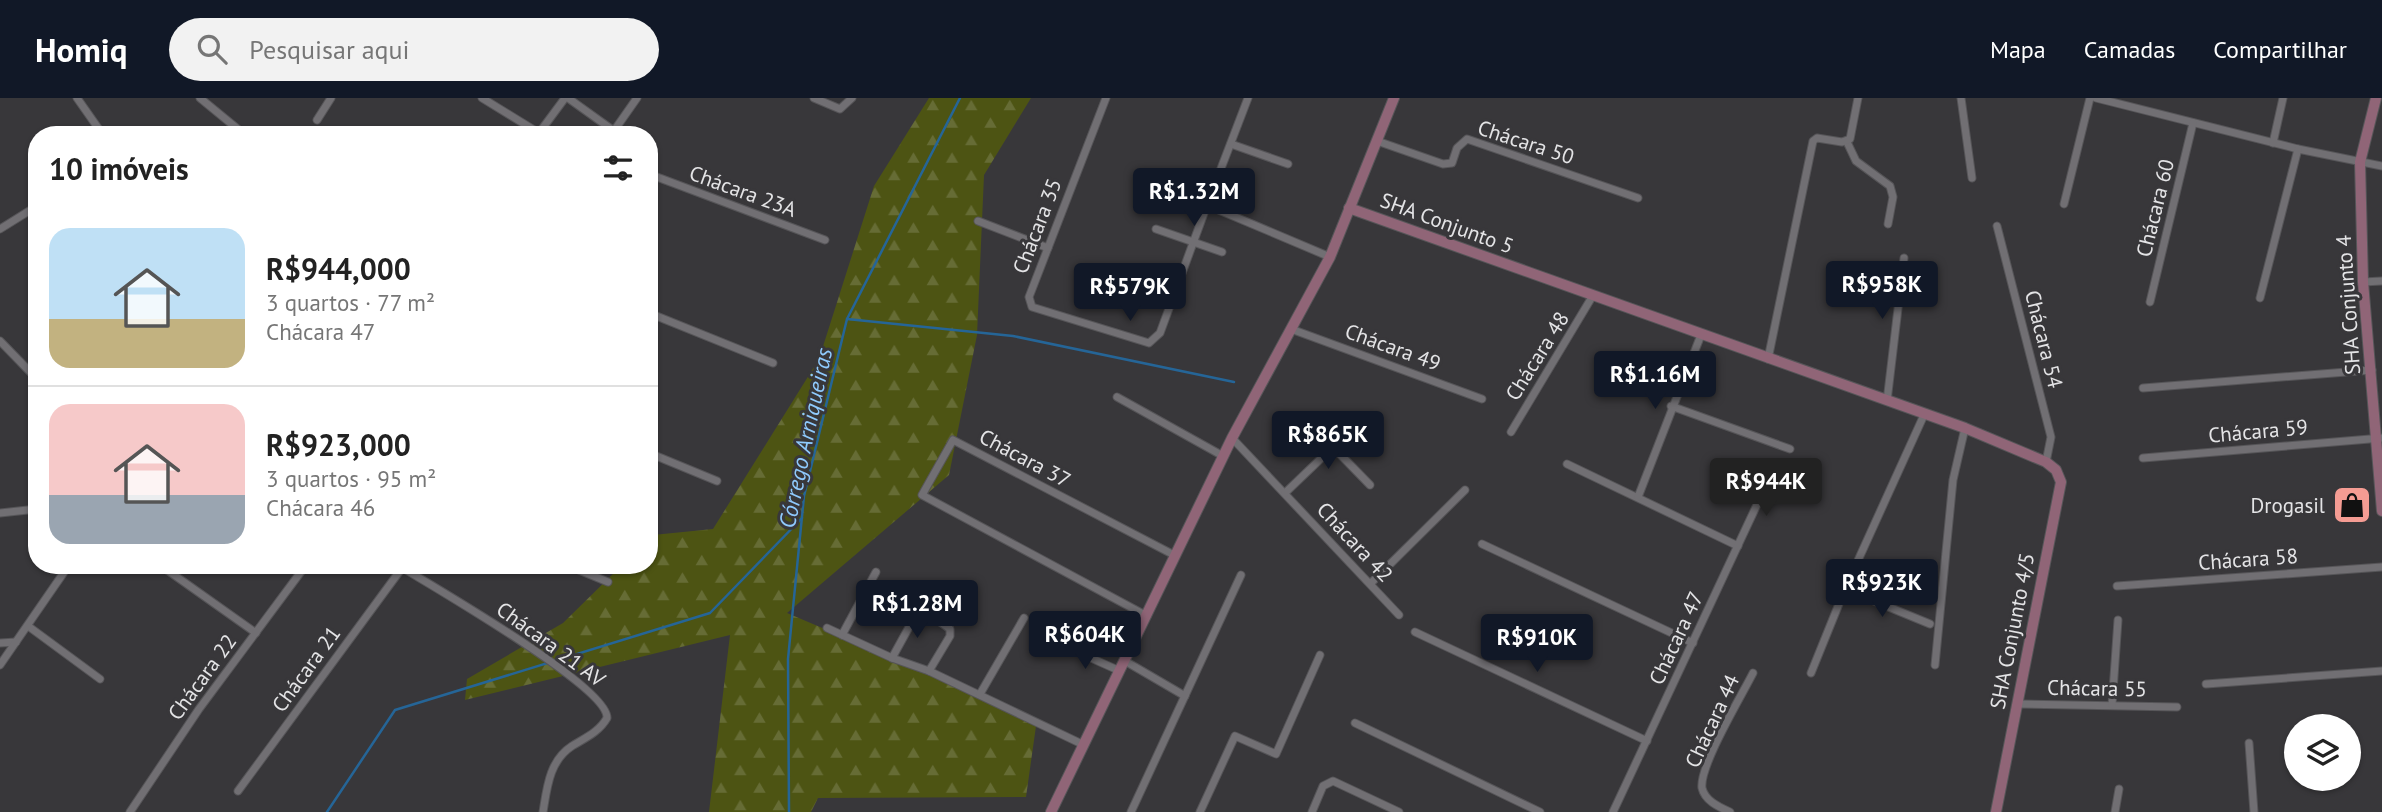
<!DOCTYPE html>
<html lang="pt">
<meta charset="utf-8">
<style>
body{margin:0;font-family:"PT Sans",sans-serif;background:#f2f2f2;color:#222;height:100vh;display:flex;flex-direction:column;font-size:26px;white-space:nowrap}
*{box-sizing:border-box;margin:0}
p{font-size:23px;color:#767676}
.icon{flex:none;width:38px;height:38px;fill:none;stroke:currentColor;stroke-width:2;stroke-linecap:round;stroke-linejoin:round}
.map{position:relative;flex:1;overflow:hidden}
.side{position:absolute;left:28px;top:28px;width:630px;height:448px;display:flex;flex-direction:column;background:#fff;border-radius:28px;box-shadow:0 2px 5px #0004}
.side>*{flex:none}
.fabs{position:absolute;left:2284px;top:616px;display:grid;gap:14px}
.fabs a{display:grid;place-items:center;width:77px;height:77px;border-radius:50%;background:#fff;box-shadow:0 2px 5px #0004;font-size:35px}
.price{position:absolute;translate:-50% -60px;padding:0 16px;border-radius:7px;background:#111827;color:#fff;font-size:23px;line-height:46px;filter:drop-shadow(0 2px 4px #0008)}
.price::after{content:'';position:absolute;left:50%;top:42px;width:21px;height:16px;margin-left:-10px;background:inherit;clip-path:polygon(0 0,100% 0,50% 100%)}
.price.active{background:#222;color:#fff}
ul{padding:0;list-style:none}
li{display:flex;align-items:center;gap:21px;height:175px;padding:0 21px}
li+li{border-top:2px solid #e0e0e0}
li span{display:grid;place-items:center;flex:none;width:196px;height:140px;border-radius:21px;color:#555}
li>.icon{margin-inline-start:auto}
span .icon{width:84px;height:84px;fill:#fffc;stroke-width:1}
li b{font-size:30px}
h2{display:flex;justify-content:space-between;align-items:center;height:84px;padding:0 21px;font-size:30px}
header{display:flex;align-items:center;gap:42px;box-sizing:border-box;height:98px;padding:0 35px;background:#111827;color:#fff}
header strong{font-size:33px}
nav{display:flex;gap:38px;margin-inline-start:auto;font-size:24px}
.search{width:490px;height:63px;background:#f2f2f2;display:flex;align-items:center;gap:18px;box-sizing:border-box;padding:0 24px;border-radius:38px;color:#767676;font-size:26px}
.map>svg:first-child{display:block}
.forest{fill:url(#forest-firs)}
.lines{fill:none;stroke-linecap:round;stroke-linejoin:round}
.stream{stroke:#256597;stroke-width:2.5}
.street-casing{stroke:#565558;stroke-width:9}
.secondary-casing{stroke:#565558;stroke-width:12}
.street{stroke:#716f73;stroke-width:7}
.secondary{stroke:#906577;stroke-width:10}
.labels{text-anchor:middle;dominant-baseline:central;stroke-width:6;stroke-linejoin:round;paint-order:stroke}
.street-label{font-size:21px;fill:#e4e4e6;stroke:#38373a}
.poi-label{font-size:21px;fill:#e4e4e6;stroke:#38373a;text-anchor:end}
.water-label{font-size:23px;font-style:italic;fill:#8fcafd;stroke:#38373a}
</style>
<header>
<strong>Homiq</strong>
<div class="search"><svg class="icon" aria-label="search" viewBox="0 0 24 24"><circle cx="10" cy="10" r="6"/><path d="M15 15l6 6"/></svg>Pesquisar aqui</div>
<nav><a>Mapa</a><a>Camadas</a><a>Compartilhar</a></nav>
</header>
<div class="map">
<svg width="2382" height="714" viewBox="0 0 2382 714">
<defs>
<pattern id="forest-firs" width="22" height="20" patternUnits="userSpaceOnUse" patternTransform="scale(1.75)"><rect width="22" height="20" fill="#4d5413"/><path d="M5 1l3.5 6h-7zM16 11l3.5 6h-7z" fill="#666c35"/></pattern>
</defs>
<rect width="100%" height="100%" fill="#38373a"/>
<polygon class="forest" points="929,0 1031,0 984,77 977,237 949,377 787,515 1037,621 1026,699 818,700 811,714 709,714 730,537 465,602 467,581 563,525 622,467 649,467 649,440 653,437 713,431 819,261 874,88"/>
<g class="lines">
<g class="stream">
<polyline points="847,221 1013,238 1234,284"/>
<polyline points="327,714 395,612 710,515 802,420"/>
<polyline points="789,714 788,561 804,398 847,221 960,0"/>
</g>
<defs>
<g id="street">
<polyline points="77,0 103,37"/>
<polyline points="200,0 245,37"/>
<polyline points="482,0 539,35 565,0"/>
<polyline points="568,0 614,33"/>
<polyline points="814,0 840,11 852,0"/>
<polyline points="1106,0 1029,199 1032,209 1149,245 1160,235 1207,107 1330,159"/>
<polyline points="1961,0 1972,80"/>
<polyline points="2096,0 2298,51 2382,68"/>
<polyline points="317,22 331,0"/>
<polyline points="423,33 429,37"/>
<polyline points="611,37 637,0"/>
<polyline points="1377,43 1443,66 1452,65 1457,50 1467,41 1638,100"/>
<polyline points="1847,44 1856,63 1890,88 1893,99 1888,126"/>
<polyline points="2273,45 2283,0"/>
<polyline points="1231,46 1288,66"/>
<polyline points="649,76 825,142"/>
<polyline points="2064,106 2090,0"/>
<polyline points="1207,107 1248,0"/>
<polyline points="978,123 1048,150"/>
<polyline points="1997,128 2051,339 2046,364"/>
<polyline points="0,131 37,108"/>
<polyline points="1156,131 1222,154"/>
<polyline points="2363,184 2382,183"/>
<polyline points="2260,200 2298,51"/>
<polyline points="2150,204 2193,25"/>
<polyline points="649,215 773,265"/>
<polyline points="1291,231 1482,301"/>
<polyline points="0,243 37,281"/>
<polyline points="1768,261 1813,43 1817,40 1842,44 1850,41 1858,0"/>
<polyline points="2143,290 2372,272"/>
<polyline points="1117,299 1223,358"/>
<polyline points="1887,303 1904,160"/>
<polyline points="1671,308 1790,351"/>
<polyline points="1511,334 1592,199"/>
<polyline points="1232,340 1399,517"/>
<polyline points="649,355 717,383"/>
<polyline points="2143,360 2382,340"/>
<polyline points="1567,366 1738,448"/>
<polyline points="1285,395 1333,349 1370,387"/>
<polyline points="1638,399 1701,237"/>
<polyline points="0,415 37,411"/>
<polyline points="1482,446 1693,545"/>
<polyline points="160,467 256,535"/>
<path d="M 398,467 C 430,487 609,589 607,620 C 599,634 585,640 572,648 C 549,663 547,690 543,714"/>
<polyline points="567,467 608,484"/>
<polyline points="1371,485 1465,392"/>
<polyline points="2117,488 2382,469"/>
<polyline points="1845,491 1930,526"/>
<polyline points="1147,518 922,397 953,342 1176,458"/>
<polyline points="28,528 100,581"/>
<polyline points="827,530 892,560 929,573 1084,647"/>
<polyline points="1415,534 1647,643"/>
<polyline points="842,537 876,474"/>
<polyline points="0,545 16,544"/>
<polyline points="1062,547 1120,573"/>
<polyline points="892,560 919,511"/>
<polyline points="1125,563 1185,598"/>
<polyline points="0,567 69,467"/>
<polyline points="1935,567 1953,382 1965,330"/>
<polyline points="929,573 950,538 950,531 936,521"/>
<polyline points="1811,575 1845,491 1924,317"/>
<polyline points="2206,586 2382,573"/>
<polyline points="980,596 1024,520"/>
<polyline points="2017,606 2177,609"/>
<polyline points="2112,607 2118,522"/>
<polyline points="1355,625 1540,714"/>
<polyline points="2249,645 2254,714"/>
<polyline points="238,693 402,470"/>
<polyline points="130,714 199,611 306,467"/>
<polyline points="1131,714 1241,477"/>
<polyline points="1200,714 1235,638 1276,656 1320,557"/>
<polyline points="1312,714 1323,688 1333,683 1399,714"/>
<polyline points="1613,714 1769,381"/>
<path d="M 1730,714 C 1719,709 1705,703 1702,690 C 1699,668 1742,597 1753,575"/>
<polyline points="2115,714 2119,691"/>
</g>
<g id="secondary">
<polyline points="2376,0 2360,64 2363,184 2382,413"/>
<polyline points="1349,110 1965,330 2046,364 2056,372 2061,384 1996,714"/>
<polyline points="1051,714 1232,340 1330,159 1394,0"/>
</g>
</defs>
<use href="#street" class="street-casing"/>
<use href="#secondary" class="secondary-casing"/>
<use href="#street" class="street"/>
<use href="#secondary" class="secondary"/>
</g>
<defs>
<symbol id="shop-square" viewBox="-11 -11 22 22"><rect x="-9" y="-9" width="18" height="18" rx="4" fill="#f59c93" stroke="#38373a"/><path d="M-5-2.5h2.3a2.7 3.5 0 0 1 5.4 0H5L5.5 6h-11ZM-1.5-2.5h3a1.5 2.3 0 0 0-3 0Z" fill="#111"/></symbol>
</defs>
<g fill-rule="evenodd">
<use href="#shop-square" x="2330" y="385" width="44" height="44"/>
</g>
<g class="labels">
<g class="street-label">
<text transform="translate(1526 44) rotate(18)">Chácara 50</text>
<text transform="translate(743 93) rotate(20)">Chácara 23A</text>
<text transform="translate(2155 110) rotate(-76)">Chácara 60</text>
<text transform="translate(1447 125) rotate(20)">SHA Conjunto 5</text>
<text transform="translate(1037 128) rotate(-69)">Chácara 35</text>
<text transform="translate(2348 207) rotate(-94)">SHA Conjunto 4</text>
<text transform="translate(2044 241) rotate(76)">Chácara 54</text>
<text transform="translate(1393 249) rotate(20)">Chácara 49</text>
<text transform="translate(1537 258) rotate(-58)">Chácara 48</text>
<text transform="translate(2258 333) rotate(-5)">Chácara 59</text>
<text transform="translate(1025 360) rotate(28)">Chácara 37</text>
<text transform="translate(1355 444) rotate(47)">Chácara 42</text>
<text transform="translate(2248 461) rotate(-4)">Chácara 58</text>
<text transform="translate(2012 533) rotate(-79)">SHA Conjunto 4/5</text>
<text transform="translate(1676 540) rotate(-65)">Chácara 47</text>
<text transform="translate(551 546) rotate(36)">Chácara 21 AV</text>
<text transform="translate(306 571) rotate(-54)">Chácara 21</text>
<text transform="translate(202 579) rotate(-54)">Chácara 22</text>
<text transform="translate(2097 590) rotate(1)">Chácara 55</text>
<text transform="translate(1712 623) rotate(-65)">Chácara 44</text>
</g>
<g class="poi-label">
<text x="2325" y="407">Drogasil</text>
</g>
<g class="water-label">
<text transform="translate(805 340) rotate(-78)">Córrego Arniqueiras</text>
</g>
</g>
</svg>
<div class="fabs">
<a><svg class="icon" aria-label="layers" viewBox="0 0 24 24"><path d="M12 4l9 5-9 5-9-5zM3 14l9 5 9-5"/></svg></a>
</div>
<b class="price" style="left:1194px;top:130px">R$1.32M</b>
<b class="price" style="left:1882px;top:223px">R$958K</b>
<b class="price" style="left:1130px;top:225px">R$579K</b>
<b class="price" style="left:1655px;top:313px">R$1.16M</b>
<b class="price" style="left:1328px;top:373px">R$865K</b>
<b class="price active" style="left:1766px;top:420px">R$944K</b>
<b class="price" style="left:1882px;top:521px">R$923K</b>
<b class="price" style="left:917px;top:542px">R$1.28M</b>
<b class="price" style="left:1085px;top:573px">R$604K</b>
<b class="price" style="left:1537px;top:576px">R$910K</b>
<section class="side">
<h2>10 imóveis<svg class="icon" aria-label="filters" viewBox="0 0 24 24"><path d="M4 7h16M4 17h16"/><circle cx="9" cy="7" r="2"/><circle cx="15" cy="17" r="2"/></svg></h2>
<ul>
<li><span style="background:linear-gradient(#bfe0f5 65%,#c2b280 0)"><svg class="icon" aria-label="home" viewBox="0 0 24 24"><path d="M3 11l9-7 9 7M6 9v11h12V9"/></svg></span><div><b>R$944,000</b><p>3 quartos · 77 m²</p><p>Chácara 47</p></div></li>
<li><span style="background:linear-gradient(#f6c9c9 65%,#9aa5b1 0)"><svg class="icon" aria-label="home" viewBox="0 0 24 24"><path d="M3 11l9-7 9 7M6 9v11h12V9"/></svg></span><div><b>R$923,000</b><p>3 quartos · 95 m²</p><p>Chácara 46</p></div></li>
</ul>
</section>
</div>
